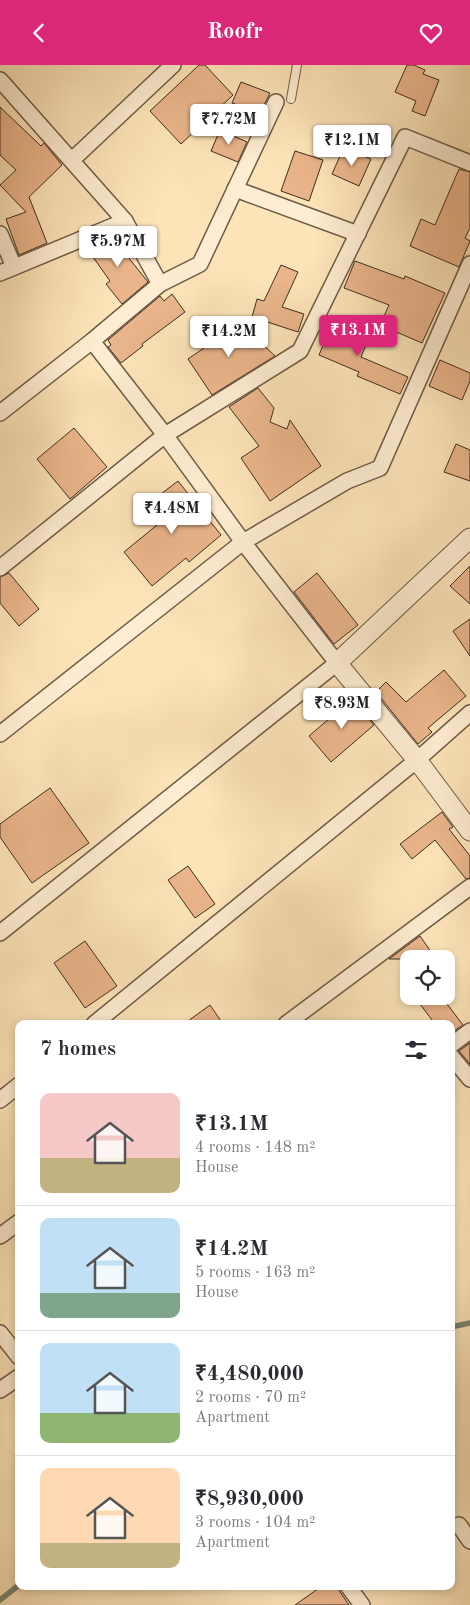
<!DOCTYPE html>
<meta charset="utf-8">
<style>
body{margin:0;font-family:"Old Standard TT",serif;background:#f7f7f7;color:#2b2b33;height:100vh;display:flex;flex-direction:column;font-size:19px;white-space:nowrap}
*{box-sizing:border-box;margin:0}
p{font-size:16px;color:#7c7c81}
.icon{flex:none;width:28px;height:28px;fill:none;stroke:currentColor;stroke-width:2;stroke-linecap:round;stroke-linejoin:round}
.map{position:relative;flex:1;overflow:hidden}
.side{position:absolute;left:15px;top:955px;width:440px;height:570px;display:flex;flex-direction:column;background:#fff;border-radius:10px;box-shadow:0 2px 8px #0003}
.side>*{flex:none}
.controls{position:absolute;left:400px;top:885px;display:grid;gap:10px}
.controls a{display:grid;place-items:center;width:55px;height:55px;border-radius:10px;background:#fff;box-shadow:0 2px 8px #0003;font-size:25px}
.price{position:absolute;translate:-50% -42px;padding:0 11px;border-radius:5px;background:#fff;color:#222;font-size:16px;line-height:32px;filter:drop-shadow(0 1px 2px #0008)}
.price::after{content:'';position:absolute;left:50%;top:30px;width:15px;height:11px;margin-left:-8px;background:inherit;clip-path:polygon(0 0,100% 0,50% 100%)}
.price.active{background:#db2777;color:#fff}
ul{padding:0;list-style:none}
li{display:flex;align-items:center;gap:15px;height:125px;padding:0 25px}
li+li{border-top:1px solid #e1e1e2}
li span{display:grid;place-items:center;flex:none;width:140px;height:100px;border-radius:10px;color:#555}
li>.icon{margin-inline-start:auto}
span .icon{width:60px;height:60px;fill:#fffc;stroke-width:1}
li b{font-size:21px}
h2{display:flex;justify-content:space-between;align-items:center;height:60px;padding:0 25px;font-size:21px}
header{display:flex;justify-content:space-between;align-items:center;height:65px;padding:0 25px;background:#db2777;color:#fff;font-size:22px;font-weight:800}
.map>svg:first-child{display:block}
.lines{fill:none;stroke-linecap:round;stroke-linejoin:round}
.stream{stroke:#7a8572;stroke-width:5.5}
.building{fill:#eab58b;stroke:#402d1f}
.service-casing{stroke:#6f5b46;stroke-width:10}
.minor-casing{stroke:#6f5b46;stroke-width:18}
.tertiary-casing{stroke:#6f5b46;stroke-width:21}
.service{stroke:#feedd2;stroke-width:8}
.minor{stroke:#feedd2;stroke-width:15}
.tertiary{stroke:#feedd2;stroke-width:19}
</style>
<header><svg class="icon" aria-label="back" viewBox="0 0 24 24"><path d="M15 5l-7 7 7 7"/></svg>Roofr<svg class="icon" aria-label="heart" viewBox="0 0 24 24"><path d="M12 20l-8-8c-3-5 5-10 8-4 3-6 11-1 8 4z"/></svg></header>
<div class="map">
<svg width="470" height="1540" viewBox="0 0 470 1540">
<rect width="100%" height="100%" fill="#fde4b9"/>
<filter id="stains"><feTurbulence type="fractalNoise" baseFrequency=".004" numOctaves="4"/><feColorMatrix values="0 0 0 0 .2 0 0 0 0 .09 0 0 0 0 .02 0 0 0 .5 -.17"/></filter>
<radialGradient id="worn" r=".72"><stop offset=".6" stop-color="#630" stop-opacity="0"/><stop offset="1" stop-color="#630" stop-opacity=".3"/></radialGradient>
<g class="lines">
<g class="stream">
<polyline points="451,1262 470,1258"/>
<polyline points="0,1535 19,1520"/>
</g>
</g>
<g class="building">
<polygon points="199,0 205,0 233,30 181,79 150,46"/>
<polygon points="407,0 414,0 425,5 423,9 439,15 425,51 412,46 416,36 395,27"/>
<polygon points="241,17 270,28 260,48 232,38"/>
<polygon points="0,42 41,81 44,78 62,100 29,132 47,178 19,190 6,154 26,147 0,120 16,105 0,90"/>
<polygon points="220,65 247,77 238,97 211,86"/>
<polygon points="344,82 371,94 359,121 332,109"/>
<polygon points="295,86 323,95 309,136 281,126"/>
<polygon points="459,104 470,107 470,163 465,173 470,176 459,202 410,181 421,154 435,160"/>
<polygon points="116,170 127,185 124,187 148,217 122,239 106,219 110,216 88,185 100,177"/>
<polygon points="355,196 404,214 405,211 445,228 422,278 380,260 389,240 344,223"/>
<polygon points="281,200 298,207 282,242 304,249 298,267 252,252 257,234 264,236"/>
<polygon points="172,229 185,247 142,279 143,281 121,298 108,282 111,280 108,275 160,231 164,236"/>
<polygon points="334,254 370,270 361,292 408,312 400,329 357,311 359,307 319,290"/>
<polygon points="240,258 275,291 212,330 188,294"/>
<polygon points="440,295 470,308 470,316 462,335 429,321"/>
<polygon points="258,323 274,343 270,357 287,364 290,355 321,401 270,436 241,393 259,381 229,342"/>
<polygon points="74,363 107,402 70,434 37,394"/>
<polygon points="456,379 470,385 470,416 444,407"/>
<polygon points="178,416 221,470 189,497 186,493 152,521 124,487 157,460 144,442"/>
<polygon points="470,501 470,539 450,521"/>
<polygon points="9,508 39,544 19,561 0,538 0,512"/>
<polygon points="317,508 358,560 334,579 294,527"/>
<polygon points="470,554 470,591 453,566"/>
<polygon points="444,605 466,631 428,663 432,667 418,679 376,627 386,617 406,637"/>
<polygon points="352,634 374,660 331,697 309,671"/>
<polygon points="50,723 89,778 32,818 0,772 0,759"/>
<polygon points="442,747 453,762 449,764 470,791 470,813 466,814 435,775 412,794 400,779"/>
<polygon points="188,801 215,839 195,853 168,815"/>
<polygon points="420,871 436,894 389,894"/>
<polygon points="85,876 117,921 85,943 54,898"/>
<polygon points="414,931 441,931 463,960 451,968 451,959 435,959"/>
<polygon points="210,940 223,959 184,959"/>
<polygon points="470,978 470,999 459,986"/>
<polygon points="322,1521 336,1521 349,1540 295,1540"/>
</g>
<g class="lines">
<defs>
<polyline id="service" points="291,34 297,0"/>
<g id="minor">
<polyline points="0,15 125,156 160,219"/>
<polyline points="72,95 173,0"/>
<polyline points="235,124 358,169"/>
<polyline points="0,169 14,202"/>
<polyline points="0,208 125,156"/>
<polyline points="92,276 165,370 300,286 405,72 470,98"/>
<polyline points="0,348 92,276 160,219 200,199 276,37"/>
<polyline points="0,503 165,370 243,477 337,598 0,868"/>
<polyline points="0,669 243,477 347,416 380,403 470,199"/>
<polyline points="94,959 417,695 470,648"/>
<polyline points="286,959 470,822"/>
<polyline points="451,980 470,966"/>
<polyline points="451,991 470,1014"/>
<polyline points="0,1035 19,1020"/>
<polyline points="0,1171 19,1157"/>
<polyline points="0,1268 19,1292"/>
<polyline points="0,1325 19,1312"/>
<polyline points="459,1460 470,1476"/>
<polyline points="348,1521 362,1540"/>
</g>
<polyline id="tertiary" points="470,473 337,598 417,695 470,766"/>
</defs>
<use href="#service" class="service-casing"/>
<use href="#minor" class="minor-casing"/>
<use href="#tertiary" class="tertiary-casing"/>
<use href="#service" class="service"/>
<use href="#minor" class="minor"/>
<use href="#tertiary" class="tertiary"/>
</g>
<rect width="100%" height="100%" filter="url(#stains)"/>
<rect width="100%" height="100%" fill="url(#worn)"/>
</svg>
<div class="controls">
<a><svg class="icon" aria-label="locate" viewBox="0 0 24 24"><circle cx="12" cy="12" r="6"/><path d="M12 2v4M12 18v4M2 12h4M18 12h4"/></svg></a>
</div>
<b class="price" style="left:229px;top:81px">₹7.72M</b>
<b class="price" style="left:352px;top:102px">₹12.1M</b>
<b class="price" style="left:118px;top:203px">₹5.97M</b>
<b class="price active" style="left:358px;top:292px">₹13.1M</b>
<b class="price" style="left:229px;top:293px">₹14.2M</b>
<b class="price" style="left:172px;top:470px">₹4.48M</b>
<b class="price" style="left:342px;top:665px">₹8.93M</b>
<section class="side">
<h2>7 homes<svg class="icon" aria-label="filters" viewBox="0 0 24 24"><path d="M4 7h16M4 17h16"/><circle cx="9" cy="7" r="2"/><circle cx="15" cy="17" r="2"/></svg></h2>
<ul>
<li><span style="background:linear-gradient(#f6c9c9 65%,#c2b280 0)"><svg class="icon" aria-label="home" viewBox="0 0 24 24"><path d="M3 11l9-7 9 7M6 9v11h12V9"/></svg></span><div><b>₹13.1M</b><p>4 rooms · 148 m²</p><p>House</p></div></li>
<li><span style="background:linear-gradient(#bfe0f5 75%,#7fa58c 0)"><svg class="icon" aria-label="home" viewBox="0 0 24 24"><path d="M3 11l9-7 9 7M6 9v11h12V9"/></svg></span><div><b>₹14.2M</b><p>5 rooms · 163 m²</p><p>House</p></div></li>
<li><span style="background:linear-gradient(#bfe0f5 70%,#8fb573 0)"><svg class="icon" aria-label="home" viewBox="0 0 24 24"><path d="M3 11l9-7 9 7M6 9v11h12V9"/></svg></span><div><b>₹4,480,000</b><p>2 rooms · 70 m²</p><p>Apartment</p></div></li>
<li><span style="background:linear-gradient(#ffd9b3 75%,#c2b280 0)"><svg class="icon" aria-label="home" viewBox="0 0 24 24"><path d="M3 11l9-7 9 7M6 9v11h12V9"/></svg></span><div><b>₹8,930,000</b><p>3 rooms · 104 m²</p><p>Apartment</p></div></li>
</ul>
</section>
</div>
